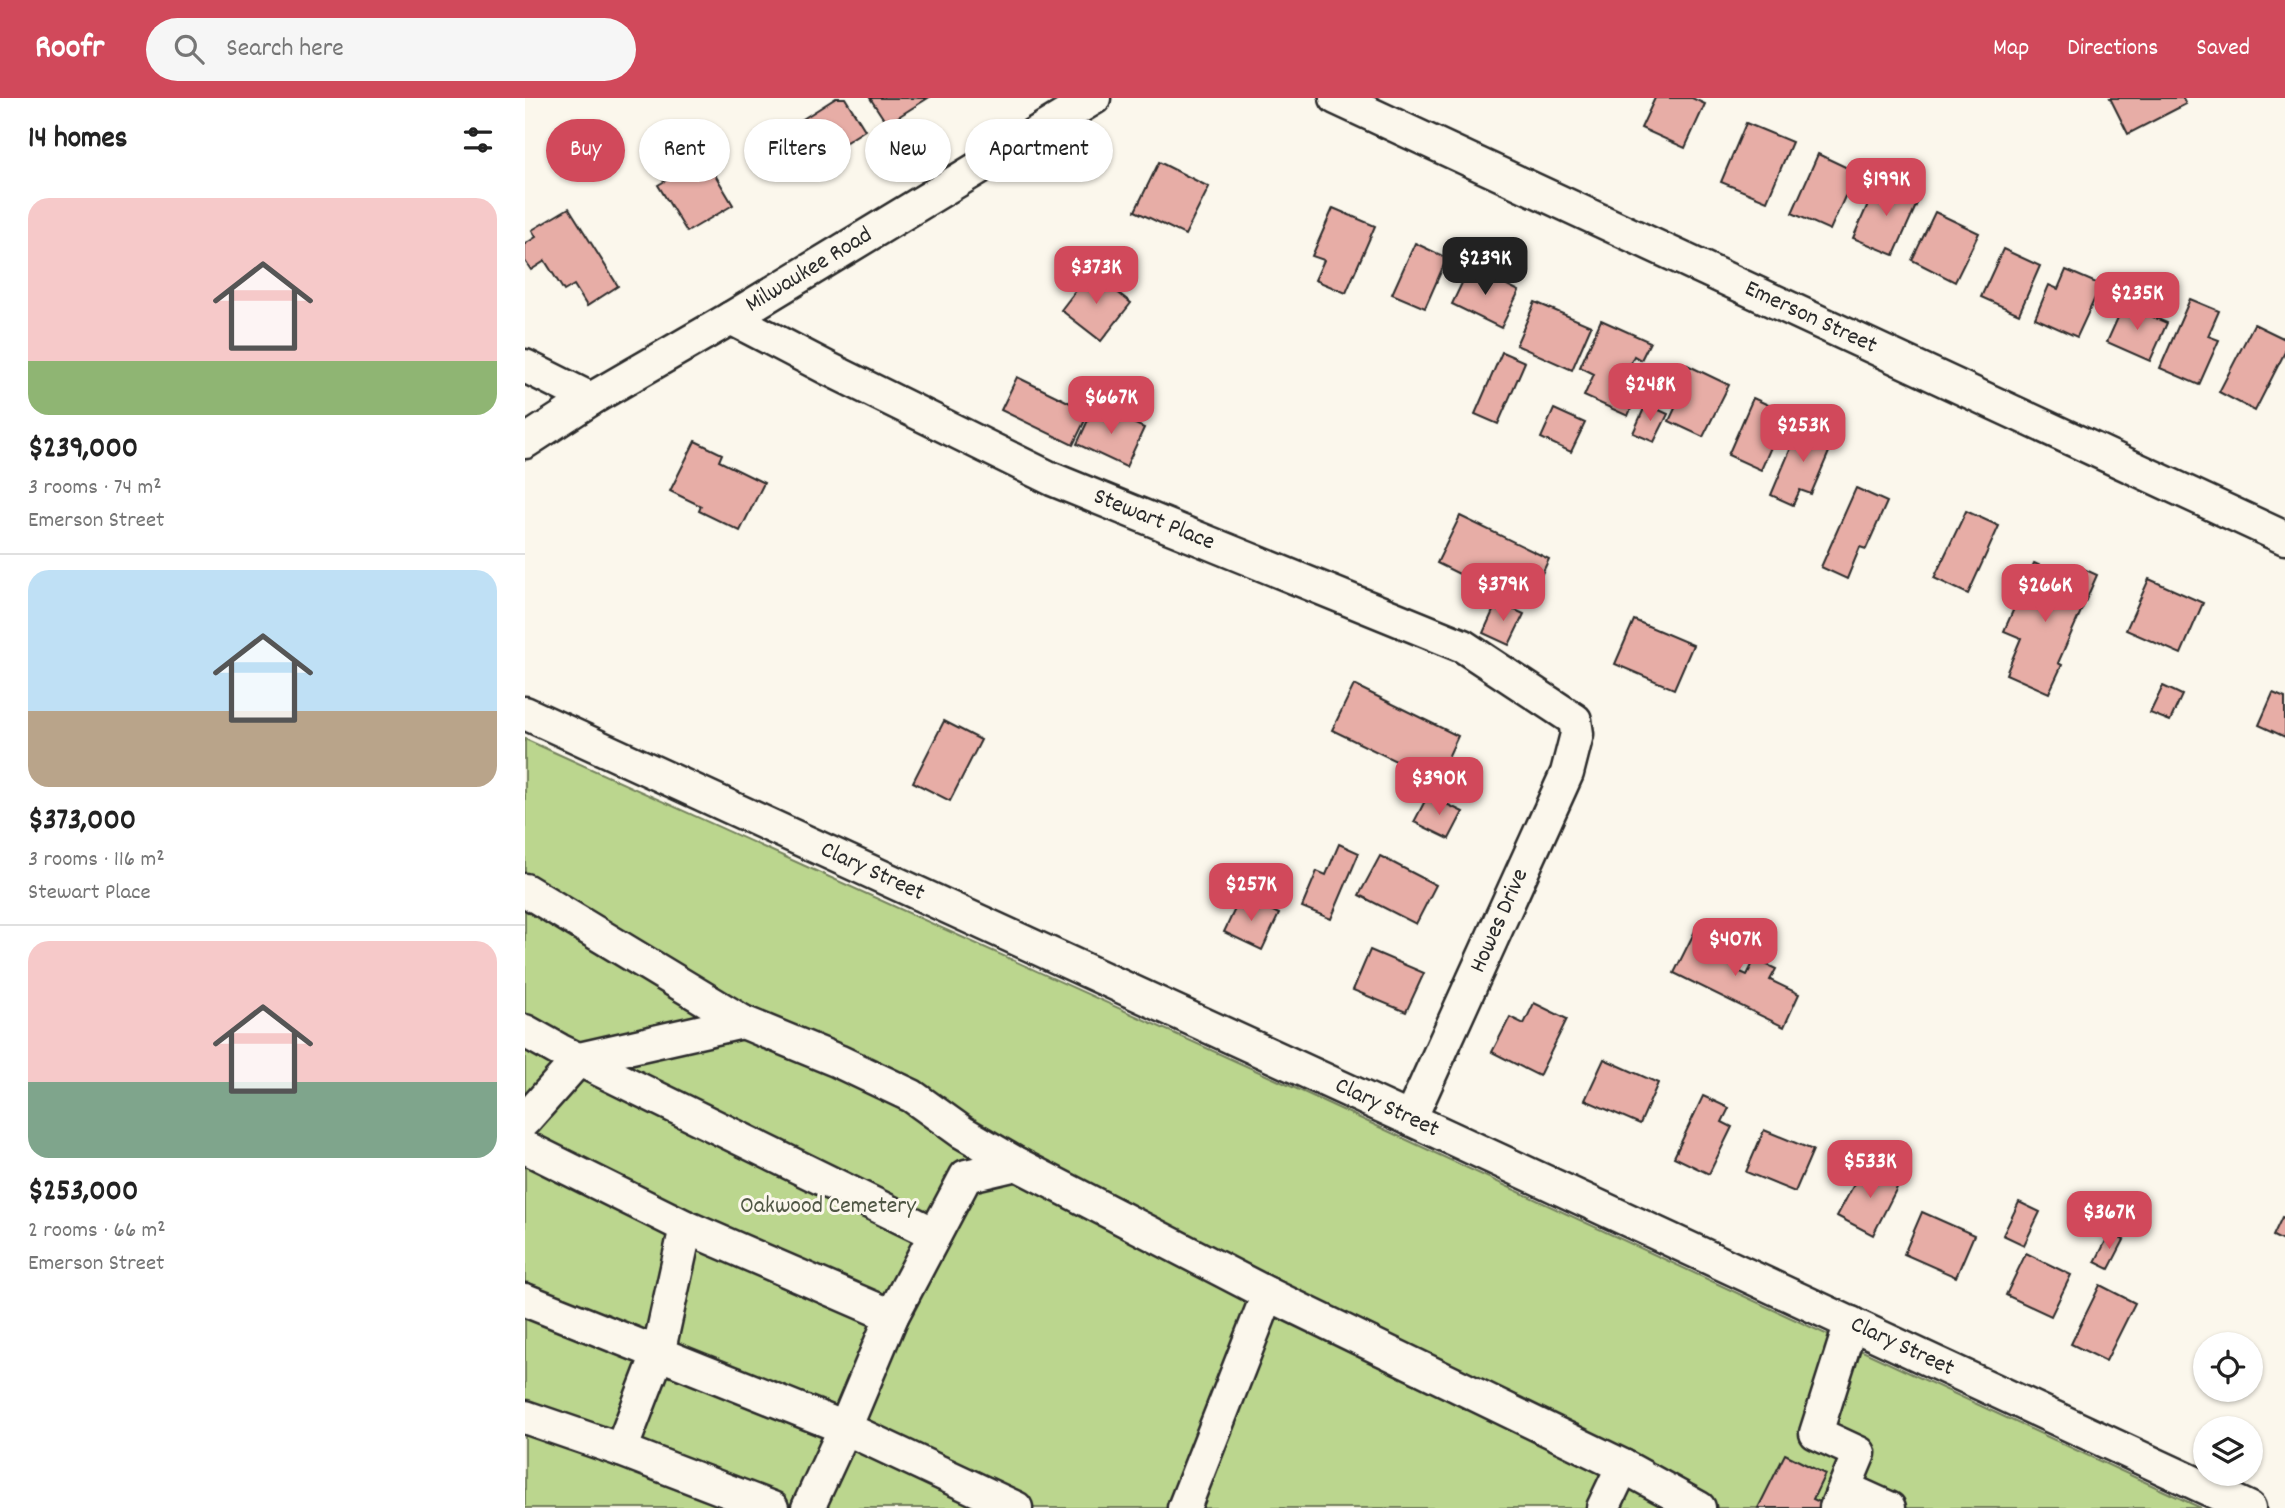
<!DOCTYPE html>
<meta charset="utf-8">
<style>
body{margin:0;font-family:Dekko,sans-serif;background:#f6f6f6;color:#222;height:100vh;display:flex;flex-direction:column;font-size:26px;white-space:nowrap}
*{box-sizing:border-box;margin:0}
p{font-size:23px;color:#767676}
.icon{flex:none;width:38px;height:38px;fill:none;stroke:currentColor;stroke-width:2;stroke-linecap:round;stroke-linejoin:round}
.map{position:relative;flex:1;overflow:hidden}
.drawer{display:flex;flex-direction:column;background:#fff;width:525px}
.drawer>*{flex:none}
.guide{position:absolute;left:21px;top:21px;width:665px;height:63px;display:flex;gap:14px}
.fabs{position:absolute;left:1668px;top:1234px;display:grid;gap:14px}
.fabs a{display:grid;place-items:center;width:70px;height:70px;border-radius:50%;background:#fff;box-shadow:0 2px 5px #0004;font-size:35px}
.price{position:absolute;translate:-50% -60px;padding:0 16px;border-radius:14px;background:#d1495b;color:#fff;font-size:23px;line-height:46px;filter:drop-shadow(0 2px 4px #0008)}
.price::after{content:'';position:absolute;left:50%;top:42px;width:21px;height:16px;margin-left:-10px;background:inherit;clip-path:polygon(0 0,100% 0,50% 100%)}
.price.on{background:#222;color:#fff}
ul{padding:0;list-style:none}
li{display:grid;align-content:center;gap:14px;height:371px;padding:0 28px}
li+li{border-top:2px solid #e0e0e0}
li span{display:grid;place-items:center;height:217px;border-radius:21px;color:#555}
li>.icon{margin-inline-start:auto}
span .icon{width:126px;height:126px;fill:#fffc;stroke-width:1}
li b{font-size:30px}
h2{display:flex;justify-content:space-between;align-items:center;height:84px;padding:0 28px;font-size:30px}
.tag{padding:0 24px;border-radius:32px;background:#fff;box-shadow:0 2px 5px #0004;font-size:24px;line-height:63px}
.tag.on{background:#d1495b;color:#fff}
header{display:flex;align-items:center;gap:42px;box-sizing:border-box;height:98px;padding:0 35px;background:#d1495b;color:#fff}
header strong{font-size:33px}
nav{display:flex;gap:38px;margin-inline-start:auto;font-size:24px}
.search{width:490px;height:63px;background:#f6f6f6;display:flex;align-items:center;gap:18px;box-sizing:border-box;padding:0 24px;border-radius:38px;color:#767676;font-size:26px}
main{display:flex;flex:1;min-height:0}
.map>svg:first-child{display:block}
.green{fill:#bbd68e;stroke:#73805c;stroke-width:2}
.building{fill:#e7ada6;stroke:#2b2b2b;stroke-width:2}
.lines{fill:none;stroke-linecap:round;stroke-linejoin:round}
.minor-casing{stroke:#2b2b2b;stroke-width:37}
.minor{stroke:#fbf7ec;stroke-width:32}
.labels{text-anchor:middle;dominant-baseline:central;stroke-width:6;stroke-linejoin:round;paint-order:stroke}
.street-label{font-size:24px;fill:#2b2b2b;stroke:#fbf7ec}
.park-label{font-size:24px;fill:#4f5644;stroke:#fbf7ec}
</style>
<header>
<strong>Roofr</strong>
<div class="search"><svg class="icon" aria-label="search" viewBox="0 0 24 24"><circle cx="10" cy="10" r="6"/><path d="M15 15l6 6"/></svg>Search here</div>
<nav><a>Map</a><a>Directions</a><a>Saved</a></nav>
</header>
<main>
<section class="drawer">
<h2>14 homes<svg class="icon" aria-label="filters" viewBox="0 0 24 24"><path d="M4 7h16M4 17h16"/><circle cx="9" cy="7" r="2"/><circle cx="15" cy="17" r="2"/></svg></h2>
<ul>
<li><span style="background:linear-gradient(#f6c9c9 75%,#8fb573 0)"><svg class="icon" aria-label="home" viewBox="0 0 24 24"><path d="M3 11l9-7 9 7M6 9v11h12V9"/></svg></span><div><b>$239,000</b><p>3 rooms · 74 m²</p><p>Emerson Street</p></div></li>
<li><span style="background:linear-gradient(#bfe0f5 65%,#b9a48a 0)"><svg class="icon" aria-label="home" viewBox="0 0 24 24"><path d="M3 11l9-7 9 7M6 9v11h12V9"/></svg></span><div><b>$373,000</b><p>3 rooms · 116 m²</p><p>Stewart Place</p></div></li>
<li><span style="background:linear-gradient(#f6c9c9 65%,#7fa58c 0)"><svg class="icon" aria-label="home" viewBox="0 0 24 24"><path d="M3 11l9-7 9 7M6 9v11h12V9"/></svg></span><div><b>$253,000</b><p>2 rooms · 66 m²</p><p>Emerson Street</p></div></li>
</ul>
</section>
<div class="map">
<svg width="1760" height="1410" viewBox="0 0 1760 1410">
<rect width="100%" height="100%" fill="#fbf7ec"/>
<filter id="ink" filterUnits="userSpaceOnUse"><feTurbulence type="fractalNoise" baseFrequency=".0143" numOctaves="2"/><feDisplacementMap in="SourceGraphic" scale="14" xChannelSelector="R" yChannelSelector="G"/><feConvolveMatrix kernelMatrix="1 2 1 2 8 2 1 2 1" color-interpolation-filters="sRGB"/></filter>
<g filter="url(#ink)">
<polygon class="green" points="0,641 783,996 1676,1410 0,1410"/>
<g class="building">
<polygon points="311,0 320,0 340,32 293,62 270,26"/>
<polygon points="345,0 403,0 362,26"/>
<polygon points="1130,0 1167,0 1180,6 1160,50 1116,30"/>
<polygon points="1585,0 1658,0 1661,6 1603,36"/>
<polygon points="1221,25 1267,44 1242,103 1196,84"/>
<polygon points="1293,56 1331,74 1305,132 1267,115"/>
<polygon points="180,60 208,107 162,134 133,87"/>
<polygon points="634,64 684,89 660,137 610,113"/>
<polygon points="1353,83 1394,101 1369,157 1328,140"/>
<polygon points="44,110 93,188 62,208 49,187 39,193 20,163 6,172 0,163 0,146 11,139 7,132"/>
<polygon points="808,110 850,128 821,195 790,182 799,162 787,158"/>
<polygon points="1410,114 1454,135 1430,184 1387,162"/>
<polygon points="890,145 922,160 900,210 867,196"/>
<polygon points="1478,151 1515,168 1494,216 1456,199"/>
<polygon points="945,168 994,193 976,230 927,206"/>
<polygon points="1541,172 1576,187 1552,239 1510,220 1524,187 1533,191"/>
<polygon points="566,173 606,205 576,243 536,212"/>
<polygon points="1665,201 1694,213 1683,238 1694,242 1674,287 1635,270"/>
<polygon points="1010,204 1066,228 1047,272 991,247"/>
<polygon points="1599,206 1642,225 1625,263 1582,244"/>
<polygon points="1076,222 1125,244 1116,262 1109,258 1098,282 1115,289 1103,318 1059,298 1069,276 1055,269"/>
<polygon points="1729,226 1760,241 1760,254 1730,313 1694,294"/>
<polygon points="977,254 1000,264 973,326 950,316"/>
<polygon points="1160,266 1204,287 1178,339 1144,323 1152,306 1143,302"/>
<polygon points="492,279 564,314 548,347 476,312"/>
<polygon points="1228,300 1261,315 1236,372 1203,357"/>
<polygon points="1121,306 1143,316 1129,344 1108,335"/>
<polygon points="570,307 619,330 601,369 552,346"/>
<polygon points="1029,311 1060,325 1046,354 1016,340"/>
<polygon points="1276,326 1310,340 1286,396 1275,392 1268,407 1246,397"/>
<polygon points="170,343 197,356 194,363 239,385 215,433 174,413 176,408 145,393"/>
<polygon points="1331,390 1362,404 1341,451 1335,449 1322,481 1296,469"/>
<polygon points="1441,413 1474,428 1443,496 1409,480"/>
<polygon points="935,418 1024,461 1001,509 912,465"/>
<polygon points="1509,465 1553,485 1559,471 1572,477 1533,565 1537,567 1524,595 1481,576 1496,540 1479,533"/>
<polygon points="1624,481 1678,505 1656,556 1601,532"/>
<polygon points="972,504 999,516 984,547 958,535"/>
<polygon points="1109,522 1168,547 1149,591 1090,566"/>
<polygon points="829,587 933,638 912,683 807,632"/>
<polygon points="1638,588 1657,597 1645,623 1625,615"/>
<polygon points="1748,595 1760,600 1760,639 1734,627"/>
<polygon points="419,623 456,642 425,703 388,684"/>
<polygon points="903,697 938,714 924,741 889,724"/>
<polygon points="814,746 834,755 806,821 777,809 792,773 801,777"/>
<polygon points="855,758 911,787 891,826 834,797"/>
<polygon points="716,798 754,816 737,852 699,834"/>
<polygon points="1171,831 1217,854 1209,871 1222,877 1230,861 1251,871 1245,882 1274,896 1259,929 1149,875"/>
<polygon points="845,852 899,875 881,914 828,892"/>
<polygon points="1009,905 1042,921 1014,978 967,954 985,919 999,926"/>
<polygon points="1079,961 1133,985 1115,1026 1060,1002"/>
<polygon points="1178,998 1204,1010 1197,1024 1207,1029 1184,1076 1149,1059"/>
<polygon points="1239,1032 1288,1052 1270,1094 1221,1074"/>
<polygon points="1359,1068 1378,1078 1348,1137 1312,1118 1334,1077 1350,1085"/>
<polygon points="1494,1104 1515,1114 1499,1147 1478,1137"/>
<polygon points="1397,1114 1449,1137 1431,1179 1379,1156"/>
<polygon points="1757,1119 1760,1120 1760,1144 1748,1138"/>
<polygon points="1585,1135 1599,1142 1584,1171 1570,1164"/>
<polygon points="1501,1155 1546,1177 1526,1218 1481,1197"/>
<polygon points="1575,1187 1610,1205 1581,1263 1546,1246"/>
<polygon points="1260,1356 1300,1376 1288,1401 1297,1405 1295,1410 1233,1410"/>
</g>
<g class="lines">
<defs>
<g id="minor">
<path id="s1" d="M 811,0 L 1760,440"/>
<path id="s2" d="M 206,220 L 304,271 L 527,381 L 938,548 L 1050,622 L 1052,636 L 1042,675 L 885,1021"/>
<polyline points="0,268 66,301"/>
<path id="s3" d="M 0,344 L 66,301 L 206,220 L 569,0"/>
<path id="s4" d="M 0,615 L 885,1021 L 1724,1410"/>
<polyline points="0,792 218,924 313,963 387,998 437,1034 492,1066 743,1196 1098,1368 1174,1410"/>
<polyline points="0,933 34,952 410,1136"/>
<polyline points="0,1022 54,961 218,924"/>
<polyline points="0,1049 161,1129 367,1218"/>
<polyline points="0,1202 320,1330 491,1410"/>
<polyline points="0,1319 96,1352 247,1410"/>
<polyline points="96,1352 133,1256 161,1129"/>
<polyline points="1320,1390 1364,1410"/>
<polyline points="283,1410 320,1330 367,1218 441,1078 492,1066"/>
<polyline points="659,1410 743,1196"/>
<polyline points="1078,1410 1098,1368"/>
<polyline points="1311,1410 1334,1355 1291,1335 1326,1225"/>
</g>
</defs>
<use href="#minor" class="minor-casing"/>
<use href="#minor" class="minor"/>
</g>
</g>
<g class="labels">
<g class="street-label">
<text stroke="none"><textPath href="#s3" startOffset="332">Milwaukee Road</textPath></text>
<text stroke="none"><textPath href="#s1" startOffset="523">Emerson Street</textPath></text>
<text stroke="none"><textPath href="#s2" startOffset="469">Stewart Place</textPath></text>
<text stroke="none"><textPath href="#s4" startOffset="382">Clary Street</textPath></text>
<text transform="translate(975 823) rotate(-66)">Howes Drive</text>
<text stroke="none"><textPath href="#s4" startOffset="948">Clary Street</textPath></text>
<text stroke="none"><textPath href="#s4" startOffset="1516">Clary Street</textPath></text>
</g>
<g class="park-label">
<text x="303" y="1109">Oakwood Cemetery</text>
</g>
</g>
</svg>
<div class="fabs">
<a><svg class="icon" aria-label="locate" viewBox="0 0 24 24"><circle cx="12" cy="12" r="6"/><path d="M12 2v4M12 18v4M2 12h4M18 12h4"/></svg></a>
<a><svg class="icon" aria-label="layers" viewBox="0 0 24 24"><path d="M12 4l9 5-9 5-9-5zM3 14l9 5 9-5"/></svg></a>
</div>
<b class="price" style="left:1361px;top:120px">$199K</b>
<b class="price on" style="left:960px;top:199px">$239K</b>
<b class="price" style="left:571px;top:208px">$373K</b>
<b class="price" style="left:1612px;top:234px">$235K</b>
<b class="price" style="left:1125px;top:325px">$248K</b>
<b class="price" style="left:586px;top:338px">$667K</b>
<b class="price" style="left:1278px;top:366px">$253K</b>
<b class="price" style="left:978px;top:525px">$379K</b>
<b class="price" style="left:1520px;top:526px">$266K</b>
<b class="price" style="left:914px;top:719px">$390K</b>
<b class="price" style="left:726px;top:825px">$257K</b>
<b class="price" style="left:1210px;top:880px">$407K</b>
<b class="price" style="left:1345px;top:1102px">$533K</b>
<b class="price" style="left:1584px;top:1153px">$367K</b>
<div class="guide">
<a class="tag on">Buy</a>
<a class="tag">Rent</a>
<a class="tag">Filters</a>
<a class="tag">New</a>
<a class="tag">Apartment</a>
</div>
</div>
</main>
